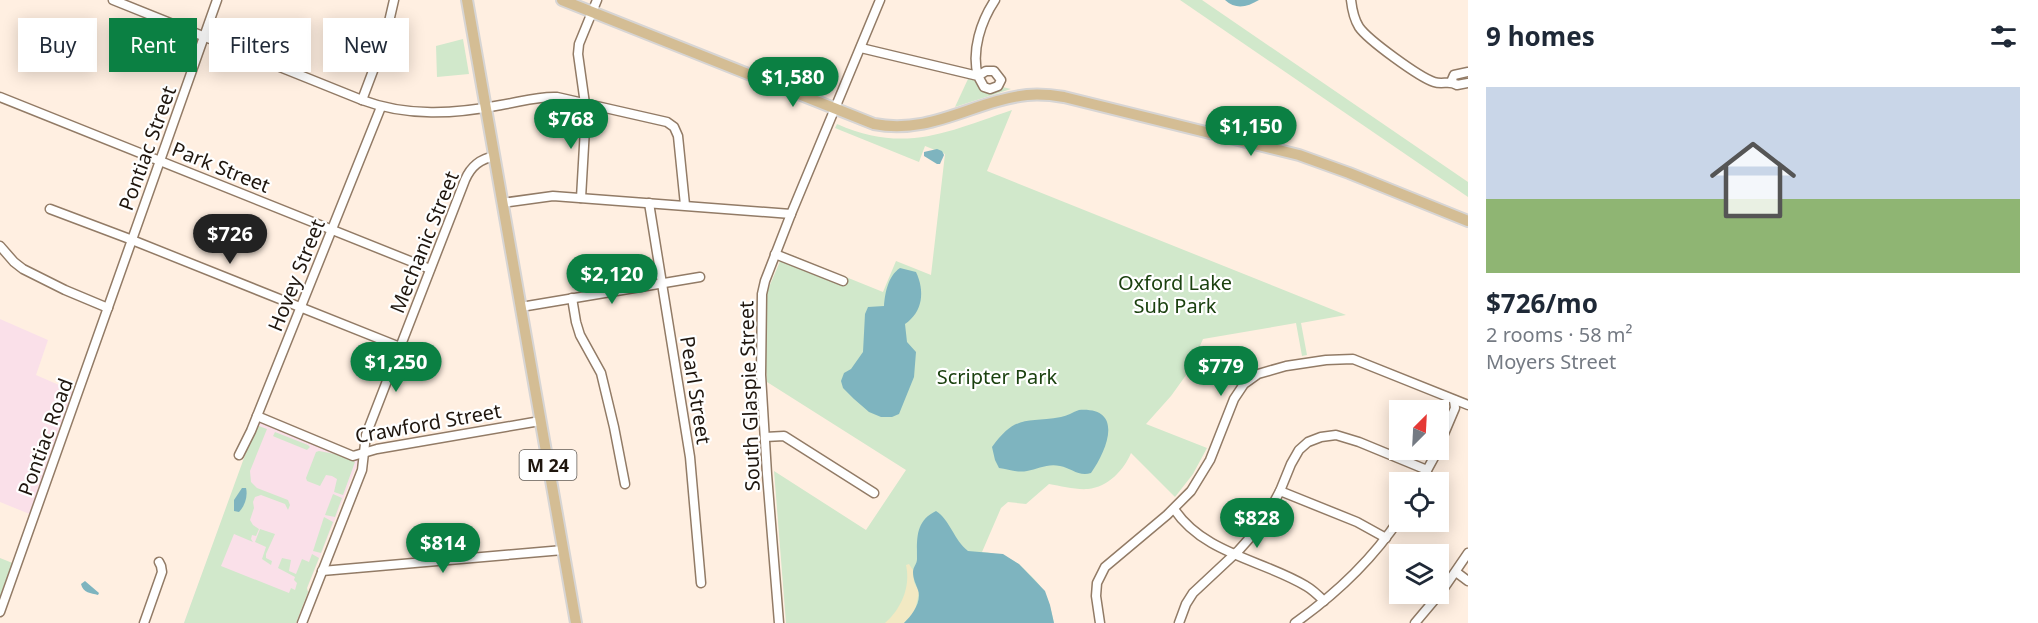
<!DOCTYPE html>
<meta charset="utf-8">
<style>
body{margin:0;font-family:"Noto Sans",sans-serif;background:#f6f6f7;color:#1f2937;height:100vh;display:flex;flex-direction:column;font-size:22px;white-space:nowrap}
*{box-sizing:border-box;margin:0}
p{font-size:20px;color:#747a83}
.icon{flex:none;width:33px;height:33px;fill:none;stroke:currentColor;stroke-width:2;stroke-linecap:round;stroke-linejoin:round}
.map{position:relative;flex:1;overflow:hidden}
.drawer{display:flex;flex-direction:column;background:#fff;width:570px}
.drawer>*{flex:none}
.banner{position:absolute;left:18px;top:18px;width:570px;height:54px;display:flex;gap:12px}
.needle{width:39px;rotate:24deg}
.buttons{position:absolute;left:1389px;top:400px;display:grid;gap:12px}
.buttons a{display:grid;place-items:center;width:60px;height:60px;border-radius:0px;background:#fff;box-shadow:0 3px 15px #0003;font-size:30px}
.price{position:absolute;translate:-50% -51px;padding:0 14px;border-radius:21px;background:#0b8043;color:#fff;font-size:20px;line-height:39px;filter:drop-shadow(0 2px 3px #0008)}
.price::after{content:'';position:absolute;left:50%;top:36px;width:18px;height:14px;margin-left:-9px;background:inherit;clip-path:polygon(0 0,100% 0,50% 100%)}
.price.on{background:#222;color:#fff}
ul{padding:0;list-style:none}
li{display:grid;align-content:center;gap:12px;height:318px;padding:0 18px}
li span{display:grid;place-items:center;height:186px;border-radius:0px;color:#555}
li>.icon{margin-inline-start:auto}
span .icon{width:108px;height:108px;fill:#fffc;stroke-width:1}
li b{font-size:26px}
h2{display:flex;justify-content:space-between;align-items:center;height:72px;padding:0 18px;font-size:26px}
.chip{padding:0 21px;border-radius:0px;background:#fff;box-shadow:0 3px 15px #0003;font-size:21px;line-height:54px}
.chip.on{background:#0b8043;color:#fff}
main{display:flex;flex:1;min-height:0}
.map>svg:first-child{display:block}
.education{fill:#fae0e9}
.green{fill:#d1e8cb}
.sand{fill:#f2e9c3}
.water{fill:#7eb4bf}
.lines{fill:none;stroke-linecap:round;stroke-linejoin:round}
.minor-casing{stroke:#927b66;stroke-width:11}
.major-casing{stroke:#d7d5d4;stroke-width:14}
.minor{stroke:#fff;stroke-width:8}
.major{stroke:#d4bd94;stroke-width:10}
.labels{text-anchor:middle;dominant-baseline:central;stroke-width:4.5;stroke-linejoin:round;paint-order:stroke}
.shield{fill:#fff;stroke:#625c56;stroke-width:1.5}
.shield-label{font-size:18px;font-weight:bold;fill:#1f160e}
.street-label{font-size:20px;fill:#1f160e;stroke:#fff}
.park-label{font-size:20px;fill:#1b410f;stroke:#fff}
</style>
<main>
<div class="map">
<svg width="1468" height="623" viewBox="0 0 1468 623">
<rect width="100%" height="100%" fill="#ffefe1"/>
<g class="education">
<polygon points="0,319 48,340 36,375 75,392 32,515 0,502"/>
<polygon points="260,417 359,460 293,623 184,623"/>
</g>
<g class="green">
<polygon points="1180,0 1202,0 1468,182 1468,197"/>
<polygon points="463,39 469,74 437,77 436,46"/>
<polygon points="968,79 1011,89 955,107"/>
<path d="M 1012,110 L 987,171 L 1346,315 L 1301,323 L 1307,355 L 1302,356 L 1296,323 L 1203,339 L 1189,371 L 1171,396 L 1146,424 L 1207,448 L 1193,474 L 1175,497 L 1131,453 C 1124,470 1108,487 1088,489 C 1076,490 1061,486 1049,484 L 1026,504 L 1008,502 L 1001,508 L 982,552 C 1003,554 1014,558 1028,573 C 1046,590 1049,599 1054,623 L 786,623 L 774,471 L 866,530 L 906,470 L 767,382 L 762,315 L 758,313 L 784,252 L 883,292 L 896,261 L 931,275 L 945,154 L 925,146 L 919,162 L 835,128 L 837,124 C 905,154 947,132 1012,110 Z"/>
<polygon points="256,425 267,429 250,471 251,482 257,488 288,500 290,505 288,510 285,504 261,495 255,497 253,502 254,508 250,520 253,525 259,529 256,536 252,535 251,539 253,542 234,534 221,566 289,593 291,588 295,590 297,583 294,580 295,577 278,568 282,558 291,560 289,571 296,574 302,559 309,562 312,554 319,558 307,588 308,592 296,623 184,623"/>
<polygon points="275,432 308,445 310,447 307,450 275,437 273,436"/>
<polygon points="319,451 335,454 355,462 343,495 334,492 337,479 332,476 326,475 320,486 307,481 306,478 316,452"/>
<polygon points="333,494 342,498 335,517 325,515"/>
<polygon points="324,517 333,522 321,553 313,551"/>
<polygon points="260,529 275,534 266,554 266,558 272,561 271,565 262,559 266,547 255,542"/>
<polygon points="0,558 15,564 0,605"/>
</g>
<path class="sand" d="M 909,564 L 913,570 L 914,582 L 919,592 L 915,611 L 904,623 L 885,623 C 901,609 911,587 906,565 Z"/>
<g class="water">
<path d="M 1225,0 L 1259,0 C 1247,7 1236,10 1225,0 Z"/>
<polygon points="937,149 942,151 944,155 940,164 937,164 924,156 924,152"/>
<path d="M 900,268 L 916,272 C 925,291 923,312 905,324 L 907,342 L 916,352 L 914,377 L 899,414 L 892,417 L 881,417 L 869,412 L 854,399 L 843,388 L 841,381 L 844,373 L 851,369 L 863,352 L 865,314 L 868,307 L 884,306 C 885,293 888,276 900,268 Z"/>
<path d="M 1079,410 C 1125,407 1107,450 1091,473 C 1079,477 1071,468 1060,466 C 1048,463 1038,469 1027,471 C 1017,473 1008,469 999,468 L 995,460 L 992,447 C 1016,414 1026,423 1061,417 C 1067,416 1073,412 1079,410 Z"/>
<path d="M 242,488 L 246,488 C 248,496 245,506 239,512 L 234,511 L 234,500 Z"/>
<path d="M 936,511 C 950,520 954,540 968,551 L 1003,554 L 1019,564 L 1045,591 L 1050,605 L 1054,623 L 904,623 C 912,615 922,602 918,590 C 916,584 913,579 913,572 C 913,567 917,564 917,559 C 917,539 915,521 936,511 Z"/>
<path d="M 85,581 L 99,593 L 98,595 C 91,593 83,593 81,584 Z"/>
</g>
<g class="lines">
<defs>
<g id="minor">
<path d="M 113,0 L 362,100 C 407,117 455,114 501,105 C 520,102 538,96 557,97 L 667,122 L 674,127 L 678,136 L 685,205"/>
<path d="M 1351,0 C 1352,9 1354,19 1359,27 C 1368,40 1419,77 1434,82 C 1443,85 1449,80 1457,85 L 1468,83"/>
<path d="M 861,48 L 978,76 L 984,87 L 990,89 L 998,86 L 1001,80 L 994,71 L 986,71 L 978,76 C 971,51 981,21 995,0"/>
<polyline points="1451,82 1454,75 1468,72"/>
<polyline points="0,97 430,269"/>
<polyline points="362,100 385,39 394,0"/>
<polyline points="581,198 586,111 578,54 579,44 597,0"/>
<polyline points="502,203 553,196 791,214"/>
<polyline points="649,203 690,457 701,583"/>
<polyline points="50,209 127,238 400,347"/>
<polyline points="0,246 14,262 23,269 65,290 108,308"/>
<polyline points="775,254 843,281"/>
<polyline points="572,298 576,322 580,335 601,373 614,427 625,484"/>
<polyline points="521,307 700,277"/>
<polyline points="257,416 353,456 377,449 540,421"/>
<polyline points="765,437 784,436 874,493"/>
<polyline points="1438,448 1455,408 1454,400"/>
<polyline points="239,455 251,431 381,107"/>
<polyline points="1420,483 1438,450"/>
<polyline points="1280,491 1357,522 1386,538"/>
<path d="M 1174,509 C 1204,554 1263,560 1306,586 C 1313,590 1319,596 1324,601"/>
<polyline points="322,571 563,550"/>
<polyline points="1456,572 1468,581"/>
<polyline points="0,612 217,0"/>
<polyline points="144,623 162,572 161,566 159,562"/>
<path d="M 302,623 L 362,470 L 366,435 L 465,180 C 471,166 480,159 495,156"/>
<polyline points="779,623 767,474 761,375 762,294 765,281 791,214 880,0"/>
<polyline points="1100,623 1096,596 1097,583 1105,567 1167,515 1191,491 1210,460 1234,399 1244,384 1258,374 1286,366 1326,360 1353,359 1468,405"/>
<polyline points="1179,623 1186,604 1193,593 1239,550 1263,523 1280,491 1291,464 1299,450 1308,442 1321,437 1336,435 1359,442 1427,470"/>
<path d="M 1295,623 C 1336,594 1372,560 1400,518"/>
<polyline points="1415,623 1442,591 1468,553"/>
</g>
<g id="major">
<polyline points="467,0 576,623"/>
<path d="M 562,0 L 874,124 C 932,135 973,101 1027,95 C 1039,94 1052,95 1064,97 L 1299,155 L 1349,173 L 1468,221"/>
</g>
</defs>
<use href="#minor" class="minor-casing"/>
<use href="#major" class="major-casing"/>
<use href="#minor" class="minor"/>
<use href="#major" class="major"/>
</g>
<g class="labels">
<rect class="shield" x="519.5" y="450" width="57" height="30" rx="4.5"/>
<g class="shield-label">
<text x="548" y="465">M 24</text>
</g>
<g class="street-label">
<text transform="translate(147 148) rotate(-70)">Pontiac Street</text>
<text transform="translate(221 167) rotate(22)">Park Street</text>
<text transform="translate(424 242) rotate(-68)">Mechanic Street</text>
<text transform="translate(296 275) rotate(-68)">Hovey Street</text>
<text transform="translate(696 390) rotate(81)">Pearl Street</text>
<text transform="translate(749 396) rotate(-92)">South Glaspie Street</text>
<text transform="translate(428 423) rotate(-10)">Crawford Street</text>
<text transform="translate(45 437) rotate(-70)">Pontiac Road</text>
</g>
<g class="park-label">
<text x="1175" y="282">Oxford Lake<tspan x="1175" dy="23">Sub Park</tspan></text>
<text x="997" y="376">Scripter Park</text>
</g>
</g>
</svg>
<div class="buttons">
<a><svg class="needle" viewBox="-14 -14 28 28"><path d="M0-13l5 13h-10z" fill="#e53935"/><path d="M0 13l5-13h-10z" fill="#747a83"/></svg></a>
<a><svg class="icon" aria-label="locate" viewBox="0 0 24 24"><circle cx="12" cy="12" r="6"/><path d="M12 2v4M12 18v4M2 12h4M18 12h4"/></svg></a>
<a><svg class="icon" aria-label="layers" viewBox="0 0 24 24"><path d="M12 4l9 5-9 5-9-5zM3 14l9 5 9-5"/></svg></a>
</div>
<b class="price" style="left:793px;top:108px">$1,580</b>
<b class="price" style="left:571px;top:150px">$768</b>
<b class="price" style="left:1251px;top:157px">$1,150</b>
<b class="price on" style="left:230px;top:265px">$726</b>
<b class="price" style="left:612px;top:305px">$2,120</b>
<b class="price" style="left:396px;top:393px">$1,250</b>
<b class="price" style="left:1221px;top:397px">$779</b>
<b class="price" style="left:1257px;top:549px">$828</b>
<b class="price" style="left:443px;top:574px">$814</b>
<div class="banner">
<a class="chip">Buy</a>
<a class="chip on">Rent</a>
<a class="chip">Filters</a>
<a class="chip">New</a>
</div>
</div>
<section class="drawer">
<h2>9 homes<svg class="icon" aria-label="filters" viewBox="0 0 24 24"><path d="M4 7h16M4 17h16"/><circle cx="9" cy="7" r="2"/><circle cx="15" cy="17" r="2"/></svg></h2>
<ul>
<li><span style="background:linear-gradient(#c9d6e8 60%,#8fb573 0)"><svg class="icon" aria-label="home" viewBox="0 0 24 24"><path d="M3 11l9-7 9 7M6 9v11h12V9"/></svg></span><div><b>$726/mo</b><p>2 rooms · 58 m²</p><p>Moyers Street</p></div></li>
</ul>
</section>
</main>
